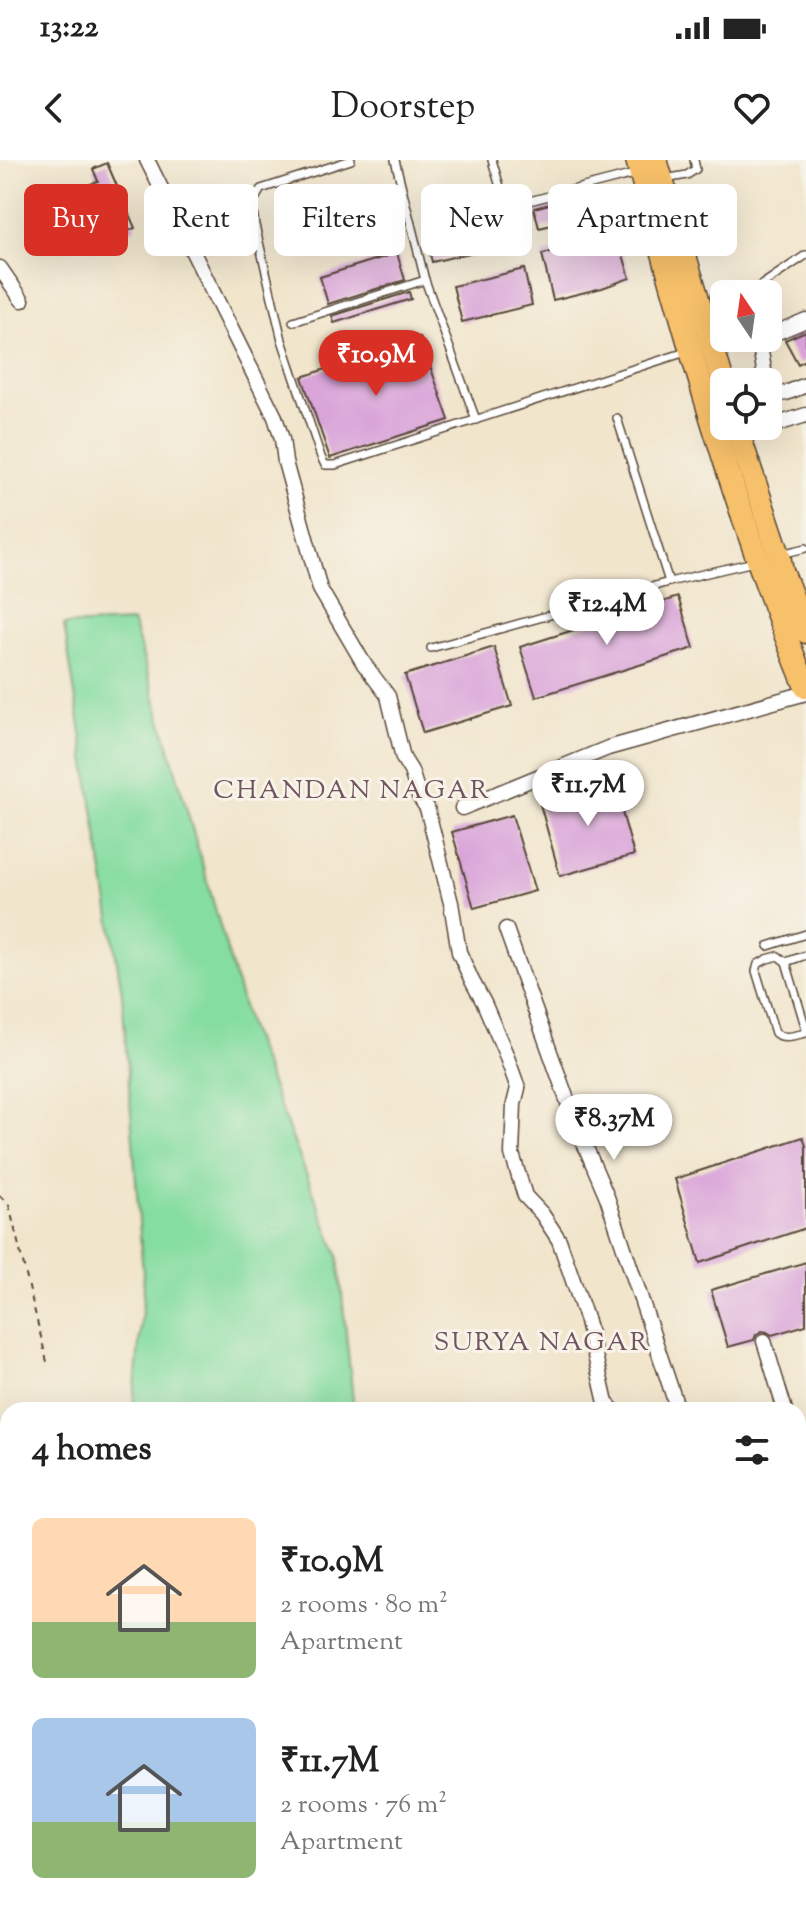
<!DOCTYPE html>
<meta charset="utf-8">
<style>
body{margin:0;font-family:"Sorts Mill Goudy",serif;background:#f2f2f2;color:#222;height:100vh;display:flex;flex-direction:column;font-size:30px;white-space:nowrap}
*{box-sizing:border-box;margin:0}
p{font-size:26px;color:#767676}
.icon{flex:none;width:44px;height:44px;fill:none;stroke:currentColor;stroke-width:2;stroke-linecap:round;stroke-linejoin:round}
.map{position:relative;flex:1;overflow:hidden}
.panel{position:absolute;left:0px;top:1242px;width:806px;height:514px;display:flex;flex-direction:column;background:#fff;border-radius:24px 24px 0 0;box-shadow:0 8px 32px #0002}
.panel>*{flex:none}
.top-card{position:absolute;left:24px;top:24px;width:758px;height:72px;display:flex;gap:16px}
.needle{width:52px;rotate:347deg}
.fabs{position:absolute;left:710px;top:120px;display:grid;gap:16px}
.fabs a{display:grid;place-items:center;width:72px;height:72px;border-radius:12px;background:#fff;box-shadow:0 8px 32px #0002;font-size:40px}
.price{position:absolute;translate:-50% -68px;padding:0 18px;border-radius:28px;background:#fff;color:#222;font-size:26px;line-height:52px;filter:drop-shadow(0 2px 4px #0008)}
.price::after{content:'';position:absolute;left:50%;top:48px;width:24px;height:18px;margin-left:-12px;background:inherit;clip-path:polygon(0 0,100% 0,50% 100%)}
.price.on{background:#d93025;color:#fff}
ul{padding:0;list-style:none}
li{display:flex;align-items:center;gap:24px;height:200px;padding:0 32px}
li span{display:grid;place-items:center;flex:none;width:224px;height:160px;border-radius:12px;color:#555}
li>.icon{margin-inline-start:auto}
span .icon{width:96px;height:96px;fill:#fffc;stroke-width:1}
li b{font-size:34px}
h2{display:flex;justify-content:space-between;align-items:center;height:96px;padding:0 32px;font-size:34px}
.tag{padding:0 28px;border-radius:12px;background:#fff;box-shadow:0 8px 32px #0002;font-size:28px;line-height:72px}
.tag.on{background:#d93025;color:#fff}
.status{display:flex;justify-content:space-between;align-items:center;height:56px;padding:0 40px;background:#fff;direction:ltr}
.status svg{height:22px;fill:currentColor}
header{display:flex;justify-content:space-between;align-items:center;height:104px;padding:0 32px;background:#fff;font-size:36px;font-weight:600}
.map>svg:first-child{display:block}
.green{fill:#86dda1;stroke:#608460;stroke-width:2}
.building{fill:#d9a3d9}
.lines{fill:none;stroke-linecap:round;stroke-linejoin:round}
.lane-casing{stroke:#564638;stroke-width:10}
.street-casing{stroke:#564638;stroke-width:17}
.primary-casing{stroke:#564638;stroke-width:25}
.path{stroke:#564638;stroke-width:2;stroke-dasharray:6 6;stroke-linecap:butt}
.lane{stroke:#fff;stroke-width:7}
.street{stroke:#fff;stroke-width:14}
.primary{stroke:#f7c06b;stroke-width:22}
.labels{text-anchor:middle;dominant-baseline:central;stroke-width:6;stroke-linejoin:round;paint-order:stroke}
.neighbourhood-label{font-size:26px;letter-spacing:2px;fill:#72545f;stroke:#f7f3e8}
</style>
<div class="status"><b>13:22</b><svg viewBox="0 0 49 12"><path d="M0 12V9h3v3zM5 12V6h3v6zM10 12V3h3v9zM15 12V0h3v12zM26 1h20v11H26zM47 4h2v5h-2z"/></svg></div>
<header><svg class="icon" aria-label="back" viewBox="0 0 24 24"><path d="M15 5l-7 7 7 7"/></svg>Doorstep<svg class="icon" aria-label="heart" viewBox="0 0 24 24"><path d="M12 20l-8-8c-3-5 5-10 8-4 3-6 11-1 8 4z"/></svg></header>
<div class="map">
<svg width="806" height="1755" viewBox="0 0 806 1755">
<rect width="100%" height="100%" fill="#f7f3e8"/>
<filter id="ink" filterUnits="userSpaceOnUse"><feTurbulence type="fractalNoise" baseFrequency=".0125" numOctaves="2"/><feDisplacementMap in="SourceGraphic" scale="16" xChannelSelector="R" yChannelSelector="G"/><feConvolveMatrix kernelMatrix="1 2 1 2 8 2 1 2 1" color-interpolation-filters="sRGB"/></filter>
<filter id="wash" filterUnits="userSpaceOnUse"><feTurbulence type="fractalNoise" baseFrequency=".006" numOctaves="4" result="noise"/><feDisplacementMap in="SourceGraphic" scale="32" xChannelSelector="R" yChannelSelector="G"/><feGaussianBlur stdDeviation="1.8" result="paint"/><feColorMatrix in="noise" values="0 0 0 0 0 0 0 0 0 0 0 0 0 0 0 0 0 1.4 0 .05"/><feComposite in="paint" operator="in"/></filter>
<g filter="url(#wash)">
<rect width="100%" height="100%" fill="#f1e5cc"/>
<g class="green">
<polygon points="133,462 249,867 338,1096 354,1250 133,1250 144,1128 122,833 64,465"/>
<polygon points="8,1541 8,1748 386,1748 388,1755 0,1755 0,1542"/>
<polygon points="806,1547 806,1755 529,1755 540,1748 798,1748 798,1553"/>
</g>
<g id="blocks">
<g class="building">
<polygon points="107,3 135,68 87,88 64,35 98,21 93,9"/>
<polygon points="569,39 574,60 539,68 534,48"/>
<polygon points="476,62 482,90 432,102 425,74"/>
<polygon points="616,72 630,118 602,128 553,140 542,94 599,81 598,77"/>
<polygon points="397,93 405,120 328,144 320,117"/>
<polygon points="524,109 532,145 462,162 453,126"/>
<polygon points="409,132 411,139 334,163 332,156"/>
<polygon points="806,171 806,200 798,204 785,180"/>
<polygon points="420,177 449,260 330,298 302,217"/>
<polygon points="678,437 694,488 536,537 520,487"/>
<polygon points="494,487 512,546 423,573 405,515"/>
<polygon points="611,613 634,695 560,716 540,644 584,632 582,626 597,622 596,617"/>
<polygon points="512,655 535,731 474,748 452,672"/>
<polygon points="803,977 806,986 806,1068 700,1103 675,1019"/>
<polygon points="806,1102 806,1165 772,1175 767,1172 762,1171 756,1175 754,1180 728,1187 711,1130"/>
</g>
</g>
</g>
<g filter="url(#ink)">
<use href="#blocks" fill-opacity="0" stroke="#564638" stroke-width="2"/>
<g class="lines">
<defs>
<g id="lane">
<polyline points="351,0 261,29 252,44 255,65 282,180 321,297 325,305 335,305 689,191"/>
<polyline points="395,0 425,120 476,260"/>
<polyline points="492,0 506,47 638,13"/>
<polyline points="665,19 687,15 696,9 694,0"/>
<polyline points="748,134 806,95"/>
<polyline points="293,162 425,120"/>
<polyline points="617,258 669,422"/>
<polyline points="781,394 806,388"/>
<polyline points="431,488 669,422 754,402"/>
<polyline points="768,786 806,774"/>
<polyline points="786,802 806,795"/>
<path d="M 806,869 L 786,802 L 778,796 L 767,799 L 758,804 L 756,811 L 775,873 C 784,880 795,875 806,873"/>
</g>
<g id="street">
<polyline points="147,0 275,257 282,279 285,302 320,429 364,504 388,536 403,598 411,611 419,636 427,648 451,743 459,792 472,821 484,843 505,892 518,928 514,944 512,994 525,1036 542,1054 559,1080 587,1161 606,1243 613,1250"/>
<polyline points="0,108 22,140"/>
<polyline points="768,176 806,160"/>
<polyline points="766,178 761,192 766,222"/>
<polyline points="768,228 769,233 775,235 786,233 806,225"/>
<polyline points="739,276 806,255"/>
<polyline points="462,648 608,588 806,533"/>
<polyline points="506,769 575,962 607,1037 678,1250"/>
<polyline points="764,1181 785,1250"/>
<polyline points="798,1288 806,1286"/>
<polyline points="798,1431 806,1432"/>
</g>
<g id="primary">
<path d="M 637,0 C 686,178 736,356 806,527"/>
<polyline points="656,0 724,225"/>
<polyline points="736,266 779,395 782,411 806,472"/>
</g>
</defs>
<use href="#lane" class="lane-casing"/>
<use href="#street" class="street-casing"/>
<use href="#primary" class="primary-casing"/>
<polyline class="path" points="0,1036 9,1045 48,1206"/>
<use href="#lane" class="lane"/>
<use href="#street" class="street"/>
<use href="#primary" class="primary"/>
</g>
</g>
<g class="labels">
<g class="neighbourhood-label">
<text x="352" y="631">CHANDAN NAGAR</text>
<text x="542" y="1183">SURYA NAGAR</text>
</g>
</g>
</svg>
<div class="fabs">
<a><svg class="needle" viewBox="-14 -14 28 28"><path d="M0-13l5 13h-10z" fill="#e53935"/><path d="M0 13l5-13h-10z" fill="#767676"/></svg></a>
<a><svg class="icon" aria-label="locate" viewBox="0 0 24 24"><circle cx="12" cy="12" r="6"/><path d="M12 2v4M12 18v4M2 12h4M18 12h4"/></svg></a>
</div>
<b class="price on" style="left:376px;top:238px">₹10.9M</b>
<b class="price" style="left:607px;top:487px">₹12.4M</b>
<b class="price" style="left:588px;top:668px">₹11.7M</b>
<b class="price" style="left:614px;top:1002px">₹8.37M</b>
<div class="top-card">
<a class="tag on">Buy</a>
<a class="tag">Rent</a>
<a class="tag">Filters</a>
<a class="tag">New</a>
<a class="tag">Apartment</a>
</div>
<section class="panel">
<h2>4 homes<svg class="icon" aria-label="filters" viewBox="0 0 24 24"><path d="M4 7h16M4 17h16"/><circle cx="9" cy="7" r="2"/><circle cx="15" cy="17" r="2"/></svg></h2>
<ul>
<li><span style="background:linear-gradient(#ffd9b3 65%,#8fb573 0)"><svg class="icon" aria-label="home" viewBox="0 0 24 24"><path d="M3 11l9-7 9 7M6 9v11h12V9"/></svg></span><div><b>₹10.9M</b><p>2 rooms · 80 m²</p><p>Apartment</p></div></li>
<li><span style="background:linear-gradient(#a9c7e8 65%,#8fb573 0)"><svg class="icon" aria-label="home" viewBox="0 0 24 24"><path d="M3 11l9-7 9 7M6 9v11h12V9"/></svg></span><div><b>₹11.7M</b><p>2 rooms · 76 m²</p><p>Apartment</p></div></li>
</ul>
</section>
</div>
